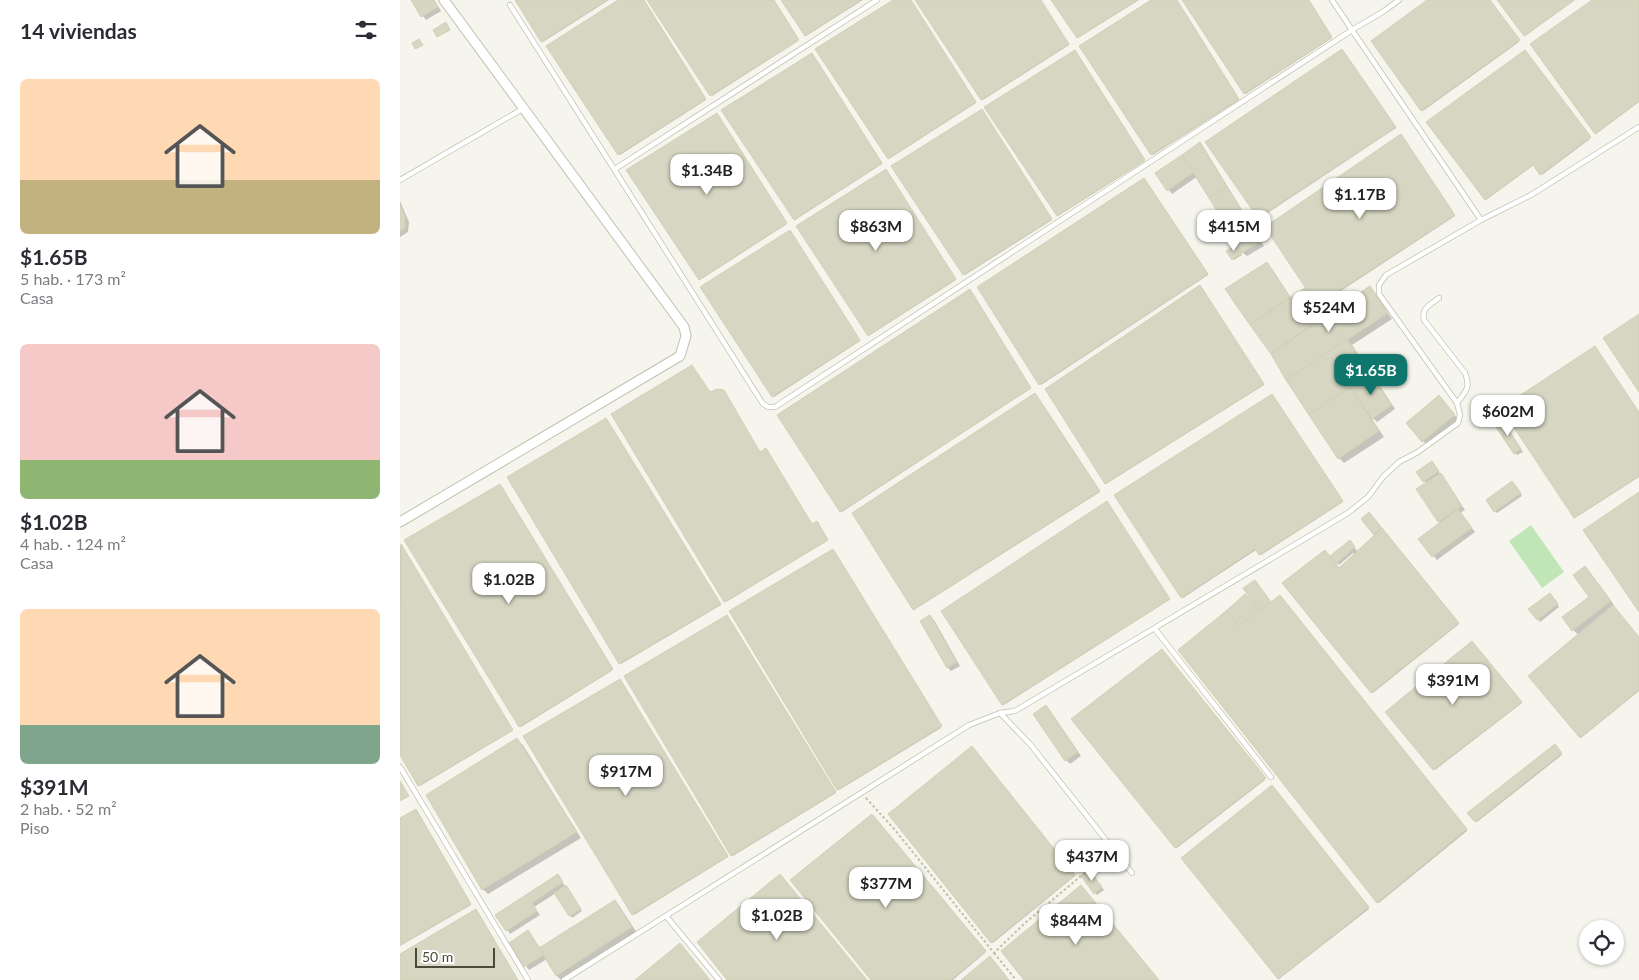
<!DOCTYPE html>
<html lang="es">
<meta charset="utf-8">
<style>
body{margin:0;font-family:Lato,sans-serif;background:#f2f2f3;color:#2b2b33;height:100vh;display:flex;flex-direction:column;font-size:19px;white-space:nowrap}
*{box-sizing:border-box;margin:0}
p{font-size:16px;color:#7c7c81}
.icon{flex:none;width:28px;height:28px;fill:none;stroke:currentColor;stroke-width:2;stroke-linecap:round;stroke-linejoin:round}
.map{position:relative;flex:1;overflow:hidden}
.sheet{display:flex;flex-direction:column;background:#fff;width:400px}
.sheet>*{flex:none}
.buttons{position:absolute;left:1179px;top:920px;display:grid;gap:10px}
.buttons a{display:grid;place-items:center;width:45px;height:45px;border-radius:50%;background:#fff;box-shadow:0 1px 4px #0004;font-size:25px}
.scale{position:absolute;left:15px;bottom:12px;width:80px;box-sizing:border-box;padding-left:5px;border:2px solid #4a4a3a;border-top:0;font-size:14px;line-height:18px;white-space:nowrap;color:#4a4a3a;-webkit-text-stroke:4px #fff;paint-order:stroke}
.price{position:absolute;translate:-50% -42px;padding:0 11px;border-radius:10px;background:#fff;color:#222;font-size:16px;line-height:32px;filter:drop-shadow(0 1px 2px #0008)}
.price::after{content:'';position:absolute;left:50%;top:30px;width:15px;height:11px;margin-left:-8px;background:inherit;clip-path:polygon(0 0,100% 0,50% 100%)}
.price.current{background:#0f766e;color:#fff}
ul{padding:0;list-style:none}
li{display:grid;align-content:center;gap:10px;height:265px;padding:0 20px}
li span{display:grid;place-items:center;height:155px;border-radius:8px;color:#555}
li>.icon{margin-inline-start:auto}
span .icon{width:90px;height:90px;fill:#fffc;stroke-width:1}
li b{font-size:21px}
h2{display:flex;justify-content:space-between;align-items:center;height:60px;padding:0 20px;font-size:21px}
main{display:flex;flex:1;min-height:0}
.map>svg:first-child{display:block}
.green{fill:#c0e6b8}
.shadow{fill:#0003;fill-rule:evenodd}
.building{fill:#d6d6c2;stroke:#d1d1b6}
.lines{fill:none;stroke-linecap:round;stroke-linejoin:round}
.lane-casing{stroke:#c0c1af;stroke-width:6}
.street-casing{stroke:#c0c1af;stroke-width:11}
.path{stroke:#c1c1a1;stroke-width:2;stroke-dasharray:2.5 2.5;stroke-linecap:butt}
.lane{stroke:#fff;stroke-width:4.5}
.street{stroke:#fff;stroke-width:9}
</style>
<main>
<section class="sheet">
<h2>14 viviendas<svg class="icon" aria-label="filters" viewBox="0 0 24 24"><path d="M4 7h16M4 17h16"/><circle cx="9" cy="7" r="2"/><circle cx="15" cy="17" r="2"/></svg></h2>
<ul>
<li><span style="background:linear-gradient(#ffd9b3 65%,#c2b280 0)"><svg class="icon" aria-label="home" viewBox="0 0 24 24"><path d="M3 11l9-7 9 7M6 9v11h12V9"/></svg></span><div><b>$1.65B</b><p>5 hab. · 173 m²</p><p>Casa</p></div></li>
<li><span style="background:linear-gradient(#f6c9c9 75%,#8fb573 0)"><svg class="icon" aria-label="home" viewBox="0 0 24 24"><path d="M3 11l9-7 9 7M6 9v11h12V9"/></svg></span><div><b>$1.02B</b><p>4 hab. · 124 m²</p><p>Casa</p></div></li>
<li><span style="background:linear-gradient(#ffd9b3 75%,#7fa58c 0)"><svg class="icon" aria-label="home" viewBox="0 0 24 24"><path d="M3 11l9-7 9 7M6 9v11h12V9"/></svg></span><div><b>$391M</b><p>2 hab. · 52 m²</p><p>Piso</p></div></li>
</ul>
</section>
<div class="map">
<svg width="1239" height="980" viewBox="0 0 1239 980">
<rect width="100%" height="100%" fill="#f5f5ed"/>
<polygon class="green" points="1131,525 1164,572 1142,588 1109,541"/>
<g class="shadow">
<polygon points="12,0 34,0 41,11 26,20"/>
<polygon points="116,0 209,0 143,42"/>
<polygon points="220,0 243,0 306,100 220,155 148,46"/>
<polygon points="249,0 373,0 398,41 312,96"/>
<polygon points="382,0 463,0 406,36"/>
<polygon points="495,0 510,0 576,103 489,159 417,49"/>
<polygon points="516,0 640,0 669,45 583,100"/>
<polygon points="653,0 739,0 678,38"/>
<polygon points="754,0 776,0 839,100 753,155 680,46"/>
<polygon points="784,0 908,0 932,38 846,94"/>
<polygon points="1029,0 1089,0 1119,42 1023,111 973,41"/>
<polygon points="1098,0 1175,0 1125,36"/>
<polygon points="1195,0 1237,0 1239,3 1239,102 1196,134 1131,45"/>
<polygon points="675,51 745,161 658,216 586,107"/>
<polygon points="941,51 996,128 860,218 807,142"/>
<polygon points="1125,51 1190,139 1142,175 1134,165 1086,200 1027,122"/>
<polygon points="412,55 482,164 395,220 323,111"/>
<polygon points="582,110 652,220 565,275 493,166"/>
<polygon points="317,115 387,224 300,280 228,170"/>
<polygon points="1001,136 1055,216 918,306 926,318 970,288 975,293 992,319 952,345 995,409 977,422 973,418 972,419 984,437 944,463 939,458 872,353 827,290 867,263 872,269 891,298 907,288"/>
<polygon points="804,148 864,246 847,256 842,252 839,252 842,255 834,260 828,252 836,246 841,252 798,176 772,194 757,174"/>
<polygon points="486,171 556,280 470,335 398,226"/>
<polygon points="744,180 808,275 641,385 579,287"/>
<polygon points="0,201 9,222 8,232 0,237"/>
<polygon points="390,232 460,341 374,397 301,288"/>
<polygon points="800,287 864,385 706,484 646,389"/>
<polygon points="570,291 630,389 442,512 378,416"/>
<polygon points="310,394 360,453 412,526 417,523 427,541 326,602"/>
<polygon points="635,395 700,492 514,610 453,514"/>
<polygon points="872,396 943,502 861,555 856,550 783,598 716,496"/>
<polygon points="1043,401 1058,419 1027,445 1023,441"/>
<polygon points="1103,409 1239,413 1239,477 1175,518"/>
<polygon points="207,420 321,605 221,664 220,663"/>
<polygon points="1105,425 1123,452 1117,455 1115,453"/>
<polygon points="1034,465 1065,510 1060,513 1075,532 1037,560 1020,539 1041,523 1039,521 1027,484 1024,481"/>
<polygon points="1115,485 1122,496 1097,513 1095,511"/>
<polygon points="101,486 213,670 121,727 120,726"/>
<polygon points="707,503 769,600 604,705 542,611"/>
<path d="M 972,516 L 1059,624 L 973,693 L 884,583 L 930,557 L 949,541 L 958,552 L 976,535 L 963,519 ZM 953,553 L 955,555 L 939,569 L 933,562 L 934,560 L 939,565 Z"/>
<polygon points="0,545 112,731 20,786 0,753"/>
<polygon points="434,551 541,728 439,790 438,789"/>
<polygon points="1189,572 1214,605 1212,607 1239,639 1239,691 1181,738 1130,676 1179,635 1173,630 1191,597"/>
<polygon points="881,597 1067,831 979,903 779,650 835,628"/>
<polygon points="1152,597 1159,607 1140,622 1138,619"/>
<polygon points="530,616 534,620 560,666 551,671 548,668"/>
<polygon points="328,617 436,793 333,856 332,855"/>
<polygon points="1072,643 1122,703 1035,770 987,712"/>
<polygon points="762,651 865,780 777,848 672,719"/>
<polygon points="220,681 328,857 234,915 125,737"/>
<polygon points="646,706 681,756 670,764 666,760"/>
<polygon points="117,740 123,745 181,838 88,894 83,889"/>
<polygon points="1155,745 1162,755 1077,822 1069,813"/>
<polygon points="572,748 675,876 593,943 490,814"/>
<polygon points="872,786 969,909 879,979 783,858"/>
<polygon points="17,811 71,905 0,946 0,820"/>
<polygon points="472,815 586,952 553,980 473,980"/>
<polygon points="691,874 704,890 697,895 682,876"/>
<polygon points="158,876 182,911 172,918 156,893 134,907 140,915 110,934 97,915"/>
<polygon points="215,901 220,907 237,933 164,980 161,980 157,976 147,959 129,970 110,943 140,949"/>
</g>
<g class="building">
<polygon points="11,0 34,0 38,7 21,17"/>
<polygon points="115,0 207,0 141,42"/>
<polygon points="218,0 244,0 306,99 218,155 146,46"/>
<polygon points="247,0 374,0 399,40 310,96"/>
<polygon points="381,0 461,0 405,36"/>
<polygon points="493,0 511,0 576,102 488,159 415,49"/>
<polygon points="515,0 641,0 669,44 581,100"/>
<polygon points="651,0 737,0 677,38"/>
<polygon points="751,0 777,0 839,99 751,155 679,46"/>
<polygon points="782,0 909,0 932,37 844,94"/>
<polygon points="1027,0 1090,0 1120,40 1021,111 971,41"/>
<polygon points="1097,0 1174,0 1124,36"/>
<polygon points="1192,0 1238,0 1239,1 1239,101 1195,134 1130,44"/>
<polygon points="46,22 50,30 37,37 33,30"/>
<polygon points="19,39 23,45 15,49 12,43"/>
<polygon points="942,49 996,127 858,218 805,142"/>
<polygon points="675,50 745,160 657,216 584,107"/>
<polygon points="1125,50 1191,137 1140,175 1133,165 1085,200 1026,122"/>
<polygon points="412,53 482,163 394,220 321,110"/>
<polygon points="582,109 652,219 563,275 491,166"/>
<polygon points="317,113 387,223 299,280 226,170"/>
<polygon points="1001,134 1055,215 917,305 865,227"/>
<polygon points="800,142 827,187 809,198 782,155"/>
<polygon points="782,155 794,172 767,191 755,173"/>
<polygon points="486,169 556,279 468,336 396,226"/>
<polygon points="744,178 808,274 639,385 577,287"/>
<polygon points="827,187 861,241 842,253 809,198"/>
<polygon points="0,204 5,217 5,228 0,231"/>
<polygon points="390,230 460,340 372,397 300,287"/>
<polygon points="836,245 842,253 832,260 826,251"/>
<polygon points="867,262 890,297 850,325 825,289"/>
<polygon points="800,285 864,384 705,484 645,389"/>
<polygon points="970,286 988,313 886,380 871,354"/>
<polygon points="905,288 924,316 871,354 850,325"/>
<polygon points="570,289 631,388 440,512 377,415"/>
<polygon points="1239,314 1239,392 1203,338"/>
<polygon points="947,339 971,373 909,415 886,380"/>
<polygon points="1195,346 1239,412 1239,476 1174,518 1101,408"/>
<polygon points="292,365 310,392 317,389 324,390 360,452 366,448 412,524 417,521 428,540 324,602 211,414"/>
<polygon points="971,373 992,405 972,419 950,387"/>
<polygon points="950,387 979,431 938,459 909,415"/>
<polygon points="635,393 700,491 513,610 452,513"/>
<polygon points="872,394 943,501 859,555 855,549 781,598 714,495"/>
<polygon points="1039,395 1055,415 1022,442 1006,423"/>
<polygon points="206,418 321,604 219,664 107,477"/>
<polygon points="1103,421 1121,449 1114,454 1095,426"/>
<polygon points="1032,461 1039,471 1023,482 1016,472"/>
<polygon points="1041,473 1062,506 1038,522 1016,489"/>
<polygon points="1112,481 1121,493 1094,512 1086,500"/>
<polygon points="100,484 213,669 119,727 4,540"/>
<polygon points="1239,492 1239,612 1183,530"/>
<polygon points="707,501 770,599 602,705 541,611"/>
<polygon points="1058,509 1072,528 1032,557 1018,539"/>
<polygon points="969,512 982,528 974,535 961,519"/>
<polygon points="982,528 1059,623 971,693 882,583 925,550 939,568"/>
<polygon points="950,540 955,547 936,564 930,556"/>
<polygon points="1,544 113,730 18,786 0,755"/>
<polygon points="433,549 542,726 437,790 329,611"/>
<polygon points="1185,566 1211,601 1172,631 1162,617 1189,597 1173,575"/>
<polygon points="855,580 871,602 859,611 843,588"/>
<polygon points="1150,593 1158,604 1137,620 1128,609"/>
<polygon points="845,594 859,611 839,626 826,611"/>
<polygon points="880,595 1067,829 977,903 778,650 826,611 839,626"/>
<polygon points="1213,605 1239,637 1239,690 1180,738 1128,676"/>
<polygon points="327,615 436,792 331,856 224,676"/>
<polygon points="530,615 557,662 547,668 520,621"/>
<polygon points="1072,641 1122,702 1033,770 985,712"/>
<polygon points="762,649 866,778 775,848 671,719"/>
<polygon points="220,679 328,856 232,915 123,736"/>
<polygon points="646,705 678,752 665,761 633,714"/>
<polygon points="117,738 177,832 82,890 26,795"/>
<polygon points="1155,744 1162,753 1075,822 1067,813"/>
<polygon points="572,746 675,875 591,943 488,814"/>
<polygon points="0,781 9,796 0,801"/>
<polygon points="872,785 969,907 878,979 781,858"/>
<polygon points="16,809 71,904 0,945 0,818"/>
<polygon points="472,814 586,951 551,980 471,980 390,880"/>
<polygon points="689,870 702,887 694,894 681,876"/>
<polygon points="158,874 163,882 132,903 137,911 106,931 95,915"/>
<polygon points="380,874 467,980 327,980 297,942"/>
<polygon points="166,885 181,909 169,916 154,893"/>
<polygon points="681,885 759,980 624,980 601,951"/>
<polygon points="215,900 232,927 156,976 139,948"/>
<polygon points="76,909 118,980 0,980 0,954"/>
<polygon points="128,930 144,955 124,967 109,943"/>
<polygon points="280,943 310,980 235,980"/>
<polygon points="590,956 609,980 561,980"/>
</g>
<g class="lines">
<defs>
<g id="lane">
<polyline points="932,0 952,30 984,11 999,0"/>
<polyline points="110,5 363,404 368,407 375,407 952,30 1081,220"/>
<polyline points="215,169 477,0"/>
<polyline points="0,180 124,108"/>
<path d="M 1039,298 C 1030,305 1021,308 1024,320 L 1065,373 C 1071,388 1066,391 1057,403"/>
<polyline points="755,629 871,777"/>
<polyline points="600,713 630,744 732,873"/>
<polyline points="0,767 128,980"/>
<polyline points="266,916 319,980"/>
<polyline points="164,980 569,725 600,713 615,711 948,513 968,497 983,477 999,462 1018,452 1058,423 1060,415 1057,403 979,294 979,285 986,275 1081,220 1131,195 1239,127"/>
</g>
<polyline id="street" points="0,522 280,356 286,336 284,327 44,0"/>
</defs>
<use href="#lane" class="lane-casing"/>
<use href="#street" class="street-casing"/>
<g class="path">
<polyline points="466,798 495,830 594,953 625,923 681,876 709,855"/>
<polyline points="594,953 616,980"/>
</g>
<use href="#lane" class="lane"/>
<use href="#street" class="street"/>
</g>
</svg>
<div class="buttons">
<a><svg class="icon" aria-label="locate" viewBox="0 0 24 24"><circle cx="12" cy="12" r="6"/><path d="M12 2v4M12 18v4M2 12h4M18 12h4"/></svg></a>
</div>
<div class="scale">50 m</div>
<b class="price" style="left:307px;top:196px">$1.34B</b>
<b class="price" style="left:960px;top:220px">$1.17B</b>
<b class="price" style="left:476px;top:252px">$863M</b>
<b class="price" style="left:834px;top:252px">$415M</b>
<b class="price" style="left:929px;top:333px">$524M</b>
<b class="price current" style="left:971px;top:396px">$1.65B</b>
<b class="price" style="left:1108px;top:437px">$602M</b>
<b class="price" style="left:109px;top:605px">$1.02B</b>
<b class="price" style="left:1053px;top:706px">$391M</b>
<b class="price" style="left:226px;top:797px">$917M</b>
<b class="price" style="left:692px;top:882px">$437M</b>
<b class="price" style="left:486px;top:909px">$377M</b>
<b class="price" style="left:377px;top:941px">$1.02B</b>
<b class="price" style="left:676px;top:946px">$844M</b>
</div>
</main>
